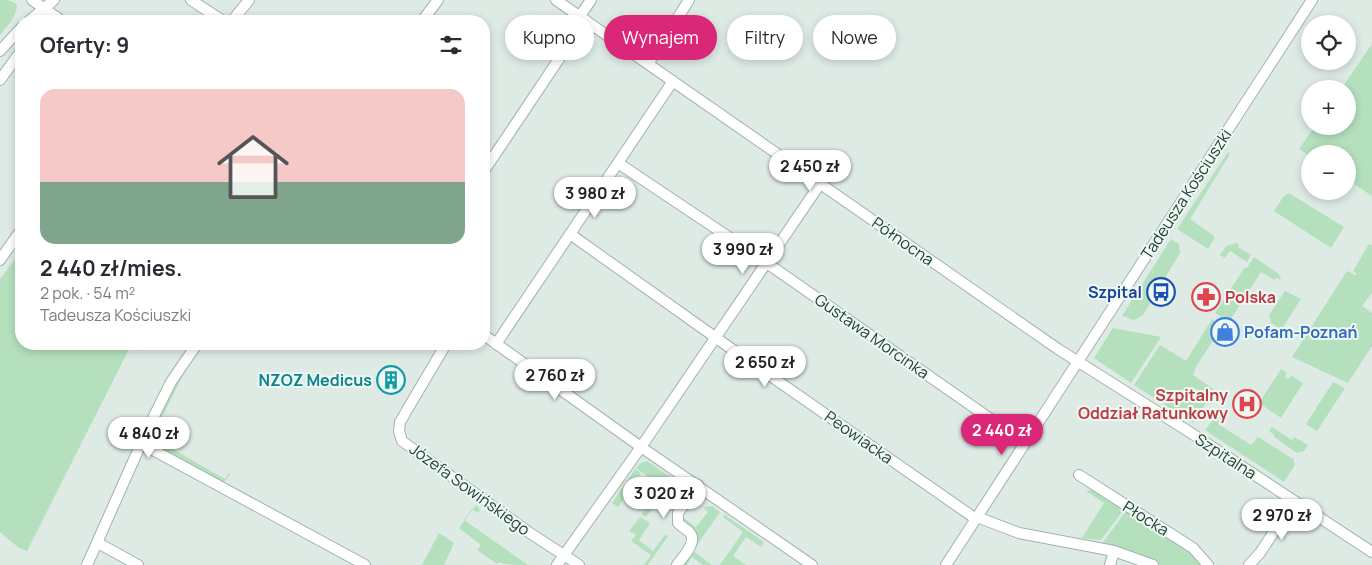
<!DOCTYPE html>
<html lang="pl">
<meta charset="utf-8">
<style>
body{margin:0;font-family:Manrope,sans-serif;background:#f7f7f7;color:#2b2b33;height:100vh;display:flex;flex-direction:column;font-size:19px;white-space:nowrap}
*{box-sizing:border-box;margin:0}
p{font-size:16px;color:#7c7c81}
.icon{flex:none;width:28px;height:28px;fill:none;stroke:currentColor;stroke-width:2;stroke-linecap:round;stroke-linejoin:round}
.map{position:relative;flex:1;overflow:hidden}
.drawer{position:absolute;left:15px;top:15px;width:475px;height:335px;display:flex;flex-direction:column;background:#fff;border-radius:20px;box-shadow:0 2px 8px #0003}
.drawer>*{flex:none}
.top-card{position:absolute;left:505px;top:15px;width:475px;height:45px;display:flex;gap:10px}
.tools{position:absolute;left:1301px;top:15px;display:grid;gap:10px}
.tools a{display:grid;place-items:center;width:55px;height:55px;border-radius:50%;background:#fff;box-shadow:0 2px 8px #0003;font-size:25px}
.price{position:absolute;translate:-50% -42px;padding:0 11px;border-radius:18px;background:#fff;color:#222;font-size:16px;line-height:32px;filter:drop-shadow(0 1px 2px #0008)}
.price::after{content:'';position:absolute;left:50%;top:30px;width:15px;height:11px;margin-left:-8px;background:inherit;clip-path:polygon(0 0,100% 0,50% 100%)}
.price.current{background:#db2777;color:#fff}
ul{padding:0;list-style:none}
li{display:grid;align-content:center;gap:10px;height:265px;padding:0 25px}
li+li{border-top:1px solid #e1e1e2}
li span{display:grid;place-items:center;height:155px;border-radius:15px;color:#555}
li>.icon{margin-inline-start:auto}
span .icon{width:90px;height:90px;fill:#fffc;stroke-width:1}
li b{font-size:21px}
h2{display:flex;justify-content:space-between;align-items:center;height:60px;padding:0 25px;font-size:21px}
.pill{padding:0 18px;border-radius:22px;background:#fff;box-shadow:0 2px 8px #0003;font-size:18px;line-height:45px}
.pill.current{background:#db2777;color:#fff}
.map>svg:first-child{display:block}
.green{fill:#b4e0be}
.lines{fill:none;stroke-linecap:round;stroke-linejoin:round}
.minor-casing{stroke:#a0b3ac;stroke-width:12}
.minor{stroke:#fff;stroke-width:10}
.labels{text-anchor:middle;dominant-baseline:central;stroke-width:4;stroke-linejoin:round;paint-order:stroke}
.street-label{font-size:16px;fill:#1d3d33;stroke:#eef8f3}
.transit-label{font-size:16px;font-weight:bold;fill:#164399;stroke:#eef8f3;text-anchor:end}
.health-label{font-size:16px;font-weight:bold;fill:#be3a42;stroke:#eef8f3;text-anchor:start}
.shop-label{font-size:16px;font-weight:bold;fill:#366cbe;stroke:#eef8f3;text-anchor:start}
.culture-label{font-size:16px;font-weight:bold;fill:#0d838f;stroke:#eef8f3;text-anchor:end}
</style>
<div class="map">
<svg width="1372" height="565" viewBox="0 0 1372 565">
<rect width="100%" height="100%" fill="#deebe5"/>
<g class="green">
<path d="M 0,0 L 8,0 L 17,4 C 17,17 8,25 0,35 Z"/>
<polygon points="1372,44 1372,196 1348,180 1348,154 1310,154 1310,156 1299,149 1315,126 1348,126 1348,89 1341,89"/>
<polygon points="1228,152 1230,154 1190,219 1214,236 1214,239 1208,249 1177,229"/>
<polygon points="1289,193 1344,227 1331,248 1274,211 1284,196"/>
<polygon points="1171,239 1179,244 1180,253 1143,315 1134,320 1122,316"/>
<polygon points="1236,243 1239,245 1238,247 1251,255 1247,262 1230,251 1225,258 1220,255 1226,246"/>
<polygon points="1369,244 1372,246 1372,293 1362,306 1372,313 1372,346 1348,383 1292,357 1347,271 1355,275 1357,274 1353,271"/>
<polygon points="21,251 21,344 143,344 139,351 130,347 27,551 19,548 0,532 0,279"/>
<polygon points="1254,257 1279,274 1281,280 1276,278 1274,280 1261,272 1229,322 1215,313 1245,267 1247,268"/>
<polygon points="1285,291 1301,299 1281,330 1271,323 1269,315"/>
<polygon points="1212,319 1223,326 1197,365 1193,375 1215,390 1210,398 1192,387 1154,398 1134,385 1160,345 1186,361"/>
<polygon points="1113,328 1161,337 1131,383 1094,358"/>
<polygon points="189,363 157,427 155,439 225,479 229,473 230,474 224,482 222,483 155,446 149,440 171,388"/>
<polygon points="1281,369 1287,373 1285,376 1288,379 1291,375 1303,383 1281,418 1259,403"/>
<polygon points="1333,382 1345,388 1317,431 1306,424"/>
<polygon points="1189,395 1195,397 1206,403 1193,423 1163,404"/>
<polygon points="1215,417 1219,418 1218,424 1251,445 1258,437 1293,459 1295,465 1284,482 1205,430"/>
<polygon points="1272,427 1292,440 1294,437 1308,445 1304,451 1297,453 1274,437 1274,435 1269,431"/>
<polygon points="647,461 669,476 660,487 655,484 656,482 636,468 641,463"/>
<polygon points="635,469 641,473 618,507 612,503"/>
<polygon points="1096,489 1125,508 1101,540 1099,540 1082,538 1104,503 1086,491"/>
<polygon points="657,493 662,493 673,500 675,497 677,499 667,512 656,504 646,517 641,515"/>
<path d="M 476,505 L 480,510 L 478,513 L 472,509 L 464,520 L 528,565 C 519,565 506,565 498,562 L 497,564 L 477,550 L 481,545 L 459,528 Z"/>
<path d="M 712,506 L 720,512 L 693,551 L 712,565 L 703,565 L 692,557 L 687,565 L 681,565 C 687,557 697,547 696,536 L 682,524 L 681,516 L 696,527 L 708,512 L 703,507 Z"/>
<polygon points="1126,511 1190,549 1204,565 1160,565 1101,545"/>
<polygon points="725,515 764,542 761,547 746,537 733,556 746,565 720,565 743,532 723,517"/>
<polygon points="640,517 650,523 639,540 653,551 665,535 668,536 648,565 644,565 651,555 631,541 636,535 629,531"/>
<polygon points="439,533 454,543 444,565 422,565"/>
</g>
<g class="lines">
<defs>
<g id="minor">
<polyline points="32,0 62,21"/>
<polyline points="191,0 223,21"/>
<polyline points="556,0 1058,349 1191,433 1372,552"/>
<polyline points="580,16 591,0"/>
<polyline points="29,21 54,0"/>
<polyline points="232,21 249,0"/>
<polyline points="422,21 438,0"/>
<polyline points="0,51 21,28"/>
<polyline points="648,64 689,0"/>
<polyline points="0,80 21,51"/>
<polyline points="618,163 751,252 1025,443"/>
<polyline points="484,171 585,20"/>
<polyline points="570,234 729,347 976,519"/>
<polyline points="0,260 21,230"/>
<polyline points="484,335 641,447 812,565"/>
<polyline points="446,344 400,422 399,431 402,441 530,533 579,565"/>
<polyline points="496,344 673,81"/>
<polyline points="142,444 365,565"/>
<polyline points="1079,475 1193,548 1208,565"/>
<polyline points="977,517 1019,533 1114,551 1153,565"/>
<polyline points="98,543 138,565"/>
<polyline points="87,565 148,428 171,382 197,344"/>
<polyline points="557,565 641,447 820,184"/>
<path d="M 677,565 C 682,558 698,542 690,533 C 687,529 681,527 678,523 L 678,513 L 698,485"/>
<polyline points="946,565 1312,0"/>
<polyline points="1110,565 1114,551"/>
<polyline points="1249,565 1260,553 1294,501"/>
</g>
</defs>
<use href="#minor" class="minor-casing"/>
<use href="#minor" class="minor"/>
</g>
<defs>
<symbol id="bus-ring" viewBox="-11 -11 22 22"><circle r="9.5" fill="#eef8f3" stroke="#1a4fb4" stroke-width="1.5"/><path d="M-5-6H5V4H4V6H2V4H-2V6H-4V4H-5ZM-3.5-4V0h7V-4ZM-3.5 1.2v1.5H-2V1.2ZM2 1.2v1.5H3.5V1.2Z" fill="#1a4fb4"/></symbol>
<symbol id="pharmacy-ring" viewBox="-11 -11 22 22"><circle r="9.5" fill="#eef8f3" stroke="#e0444e" stroke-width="1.5"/><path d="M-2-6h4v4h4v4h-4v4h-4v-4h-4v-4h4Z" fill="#e0444e"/></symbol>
<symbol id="shop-ring" viewBox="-11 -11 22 22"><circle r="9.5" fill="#eef8f3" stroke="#3f7fe0" stroke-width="1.5"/><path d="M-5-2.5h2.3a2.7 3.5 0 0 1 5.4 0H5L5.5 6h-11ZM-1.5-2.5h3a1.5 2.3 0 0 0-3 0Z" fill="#3f7fe0"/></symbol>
<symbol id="building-ring" viewBox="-11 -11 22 22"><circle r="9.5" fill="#eef8f3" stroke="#0f9aa8" stroke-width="1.5"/><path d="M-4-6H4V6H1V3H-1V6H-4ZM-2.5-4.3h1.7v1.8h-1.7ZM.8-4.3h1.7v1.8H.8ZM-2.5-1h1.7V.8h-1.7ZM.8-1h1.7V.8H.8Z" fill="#0f9aa8"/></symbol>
<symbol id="hospital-ring" viewBox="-11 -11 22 22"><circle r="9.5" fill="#eef8f3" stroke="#e0444e" stroke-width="1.5"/><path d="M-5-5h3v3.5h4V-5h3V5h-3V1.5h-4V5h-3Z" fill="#e0444e"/></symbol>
</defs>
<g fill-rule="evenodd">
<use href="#bus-ring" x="1145" y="276" width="32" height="32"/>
<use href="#pharmacy-ring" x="1190" y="281" width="32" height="32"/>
<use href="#shop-ring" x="1209" y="316" width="32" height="32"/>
<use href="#building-ring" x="375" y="364" width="32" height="32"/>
<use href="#hospital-ring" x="1231" y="388" width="32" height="32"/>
</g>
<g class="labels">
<g class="street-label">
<text transform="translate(1186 194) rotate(-57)">Tadeusza Kościuszki</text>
<text transform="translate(903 241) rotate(35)">Północna</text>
<text transform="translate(872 336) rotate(35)">Gustawa Morcinka</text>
<text transform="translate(859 437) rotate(35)">Peowiacka</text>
<text transform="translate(1226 456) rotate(33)">Szpitalna</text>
<text transform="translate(470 489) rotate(36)">Józefa Sowińskiego</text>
<text transform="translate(1146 518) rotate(32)">Płocka</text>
</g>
<g class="transit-label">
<text x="1142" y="292">Szpital</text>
</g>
<g class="health-label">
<text x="1225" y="297">Polska</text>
<text x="1228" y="395" text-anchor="end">Szpitalny<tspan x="1228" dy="18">Oddział Ratunkowy</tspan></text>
</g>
<g class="shop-label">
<text x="1244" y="332">Pofam-Poznań</text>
</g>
<g class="culture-label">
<text x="372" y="380">NZOZ Medicus</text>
</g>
</g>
</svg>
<div class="tools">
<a><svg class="icon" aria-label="locate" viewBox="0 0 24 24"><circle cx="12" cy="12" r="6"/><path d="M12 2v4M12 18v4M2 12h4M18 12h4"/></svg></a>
<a>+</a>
<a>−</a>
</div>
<b class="price" style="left:810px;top:192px">2 450 zł</b>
<b class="price" style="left:595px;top:219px">3 980 zł</b>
<b class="price" style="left:743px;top:275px">3 990 zł</b>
<b class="price" style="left:765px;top:388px">2 650 zł</b>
<b class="price" style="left:555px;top:401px">2 760 zł</b>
<b class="price current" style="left:1002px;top:456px">2 440 zł</b>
<b class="price" style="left:149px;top:459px">4 840 zł</b>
<b class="price" style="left:664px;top:519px">3 020 zł</b>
<b class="price" style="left:1282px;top:541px">2 970 zł</b>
<div class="top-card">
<a class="pill">Kupno</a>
<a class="pill current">Wynajem</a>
<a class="pill">Filtry</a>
<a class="pill">Nowe</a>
</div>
<section class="drawer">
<h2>Oferty: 9<svg class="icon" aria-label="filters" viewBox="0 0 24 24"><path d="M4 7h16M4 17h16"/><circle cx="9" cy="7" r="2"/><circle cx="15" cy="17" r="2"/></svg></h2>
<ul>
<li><span style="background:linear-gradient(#f6c9c9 60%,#7fa58c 0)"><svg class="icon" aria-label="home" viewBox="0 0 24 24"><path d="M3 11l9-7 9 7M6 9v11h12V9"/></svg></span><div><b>2 440 zł/mies.</b><p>2 pok. · 54 m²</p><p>Tadeusza Kościuszki</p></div></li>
</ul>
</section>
</div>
